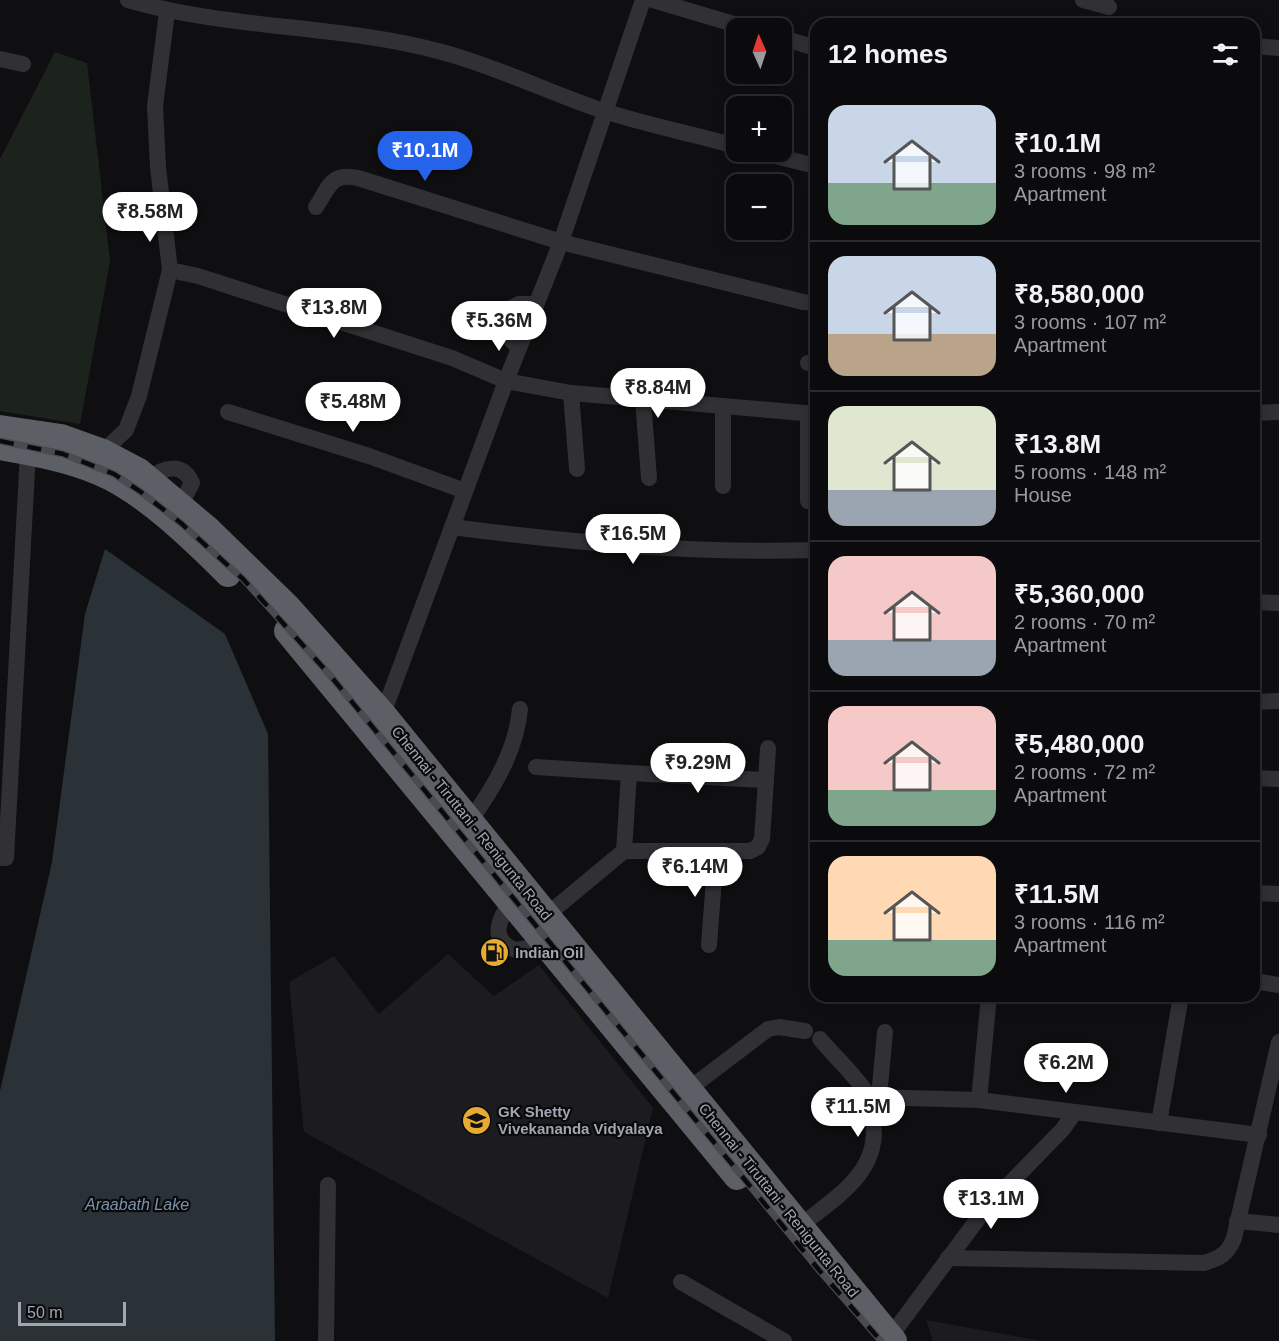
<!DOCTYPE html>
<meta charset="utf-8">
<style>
body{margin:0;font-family:Arial,sans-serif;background:#19191b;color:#f1f3f6;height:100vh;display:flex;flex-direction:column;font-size:22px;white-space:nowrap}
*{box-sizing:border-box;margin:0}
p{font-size:20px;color:#9a9b9d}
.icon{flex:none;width:33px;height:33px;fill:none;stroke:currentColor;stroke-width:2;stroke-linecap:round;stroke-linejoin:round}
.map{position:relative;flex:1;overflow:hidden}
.drawer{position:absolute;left:810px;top:18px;width:450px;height:984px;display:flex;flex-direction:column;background:#0b0b0d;border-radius:18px;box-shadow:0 3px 15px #0003,0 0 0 2px #2b2b2e}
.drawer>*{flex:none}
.needle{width:39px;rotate:357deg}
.fabs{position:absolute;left:726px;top:18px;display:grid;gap:12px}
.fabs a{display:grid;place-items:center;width:66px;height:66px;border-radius:12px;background:#0b0b0d;box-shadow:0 3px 15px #0003,0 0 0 2px #2b2b2e;font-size:30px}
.scale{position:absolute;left:18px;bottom:15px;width:108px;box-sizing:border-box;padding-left:6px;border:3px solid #a1a6b1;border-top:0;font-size:16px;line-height:21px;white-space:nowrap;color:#a1a6b1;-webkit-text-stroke:4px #0a0a0c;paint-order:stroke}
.price{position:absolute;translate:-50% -51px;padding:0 14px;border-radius:21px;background:#fff;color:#222;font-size:20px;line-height:39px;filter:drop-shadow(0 2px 3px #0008)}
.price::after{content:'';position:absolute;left:50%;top:36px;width:18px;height:14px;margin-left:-9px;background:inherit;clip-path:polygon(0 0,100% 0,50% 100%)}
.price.selected{background:#2563eb;color:#fff}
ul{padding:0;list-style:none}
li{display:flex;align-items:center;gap:18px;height:150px;padding:0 18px}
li+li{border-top:2px solid #2b2b2e}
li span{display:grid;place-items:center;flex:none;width:168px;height:120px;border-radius:18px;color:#555}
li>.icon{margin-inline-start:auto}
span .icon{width:72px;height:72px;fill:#fffc;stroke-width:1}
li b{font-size:26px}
h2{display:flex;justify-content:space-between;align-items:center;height:72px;padding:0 18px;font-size:26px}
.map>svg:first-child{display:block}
.built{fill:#1c1b1d}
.green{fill:#1c231d}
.water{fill:#2a3238}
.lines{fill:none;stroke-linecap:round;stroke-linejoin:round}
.minor{stroke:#313135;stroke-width:16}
.highway{stroke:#5d5f66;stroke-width:26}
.rail-casing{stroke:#4a4b50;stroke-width:7}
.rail{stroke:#0a0a0c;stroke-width:4.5;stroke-dasharray:14;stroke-linecap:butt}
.labels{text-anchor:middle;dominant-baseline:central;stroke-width:4.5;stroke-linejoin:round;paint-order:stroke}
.street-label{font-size:15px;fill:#a1a6b1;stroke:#0a0a0c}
.poi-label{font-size:15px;font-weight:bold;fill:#a1a6b1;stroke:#0a0a0c;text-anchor:start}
.water-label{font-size:16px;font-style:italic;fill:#7993ab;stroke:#0a0a0c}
</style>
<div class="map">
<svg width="1279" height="1341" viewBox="0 0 1279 1341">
<rect width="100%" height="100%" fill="#0f0f11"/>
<g class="built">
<polygon points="448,954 494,996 539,965 653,1108 608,1298 304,1132 289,982 334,956 379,1014"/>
<polygon points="926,1320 1042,1341 933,1341"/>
</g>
<polygon class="green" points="55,52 87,63 110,261 80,424 0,411 0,159"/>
<polygon class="water" points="105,549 225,634 268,734 275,1341 0,1341 0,1091 52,862 85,614"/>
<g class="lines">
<g class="minor">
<path d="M 128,0 C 231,30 339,24 442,52 C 498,67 550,93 604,111 C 647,125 693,134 736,146"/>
<polyline points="653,0 747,28"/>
<polyline points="1083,0 1109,7"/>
<polyline points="782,38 816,48"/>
<polyline points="1254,46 1279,48"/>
<polyline points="0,59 23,64"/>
<polyline points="759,152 816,166"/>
<path d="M 316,207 C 330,186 331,172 358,178 L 561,242 L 803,302 L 816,303"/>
<polyline points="170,270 198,276 452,358 506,381 571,393 816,414"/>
<polyline points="519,348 503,332 505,311 519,304 536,304"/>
<polyline points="808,363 816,363"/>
<polyline points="571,393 577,469"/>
<polyline points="643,400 649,478"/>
<polyline points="723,408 723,486"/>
<polyline points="228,412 369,456 465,491"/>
<polyline points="1254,413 1279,412"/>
<polyline points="96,458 126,430 139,396 170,270 158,167 155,106 167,12"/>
<path d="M 149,479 C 163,467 183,462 192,483 L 180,506"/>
<polyline points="808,501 808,413"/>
<path d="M 452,527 C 575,543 692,554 816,550"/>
<polyline points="1254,602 1279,603"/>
<polyline points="1254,702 1279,701"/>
<polyline points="377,718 383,714 506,381 561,242 643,0"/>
<polyline points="536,767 629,773"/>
<polyline points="1254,778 1279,779"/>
<polyline points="766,780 768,748"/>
<path d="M 470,821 C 494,787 516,751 520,709"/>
<polyline points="0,858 6,858 28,452"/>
<polyline points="1254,893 1279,894"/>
<path d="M 511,902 C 498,919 489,941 516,950 L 546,945"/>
<polyline points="547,915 624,851 629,773 766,780 762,839 758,847 750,851 624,851"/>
<polyline points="709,945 716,853"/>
<polyline points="1254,981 1279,985"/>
<polyline points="689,1089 768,1029 779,1027 805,1031"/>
<polyline points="870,1097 979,1100 1259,1135"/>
<polyline points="879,1097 885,1032"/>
<polyline points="979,1100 989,996"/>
<polyline points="1159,1123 1181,996"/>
<polyline points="1237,1221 1279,1225"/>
<path d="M 799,1227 C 834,1198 881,1173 873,1121 C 872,1113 873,1101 868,1095 C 855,1075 835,1057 820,1039"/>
<path d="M 948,1258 L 1204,1263 C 1220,1258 1228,1254 1234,1238 L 1279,1042"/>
<polyline points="681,1282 784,1341"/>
<polyline points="890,1337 986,1208 1063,1129 1075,1112"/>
<polyline points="326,1341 328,1185"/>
</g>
<g class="highway">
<polyline points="0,428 61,437 103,452 139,471 209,530 287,606 383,714 894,1341"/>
<path d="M 0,447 C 33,453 67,459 98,472 C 143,490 194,540 228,574"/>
<polyline points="287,631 737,1177"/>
</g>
<defs>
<polyline id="rail" points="0,441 63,454 114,474 141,492 182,524 243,579 329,674 819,1270 881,1341"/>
</defs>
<use href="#rail" class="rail-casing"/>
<use href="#rail" class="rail"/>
</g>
<defs>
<symbol id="fuel-disc" viewBox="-11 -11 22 22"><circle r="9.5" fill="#e6ab32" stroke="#0a0a0c"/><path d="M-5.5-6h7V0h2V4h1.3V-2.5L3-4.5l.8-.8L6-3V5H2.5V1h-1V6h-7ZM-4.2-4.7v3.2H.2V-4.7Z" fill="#111"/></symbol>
<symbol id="school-disc" viewBox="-11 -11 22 22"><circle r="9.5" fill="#e6ab32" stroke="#0a0a0c"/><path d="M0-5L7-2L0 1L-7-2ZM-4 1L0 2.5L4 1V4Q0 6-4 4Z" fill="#111"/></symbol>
</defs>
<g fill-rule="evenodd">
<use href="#fuel-disc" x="478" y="936" width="33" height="33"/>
<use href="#school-disc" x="460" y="1104" width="33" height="33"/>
</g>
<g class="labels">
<g class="street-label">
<text transform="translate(472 823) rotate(51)">Chennai - Tiruttani - Renigunta Road</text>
<text transform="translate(779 1200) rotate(51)">Chennai - Tiruttani - Renigunta Road</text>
</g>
<g class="poi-label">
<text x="515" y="952">Indian Oil</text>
<text x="498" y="1111">GK Shetty<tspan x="498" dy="17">Vivekananda Vidyalaya</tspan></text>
</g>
<g class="water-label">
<text x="137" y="1204">Araabath Lake</text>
</g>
</g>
</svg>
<div class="fabs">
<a><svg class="needle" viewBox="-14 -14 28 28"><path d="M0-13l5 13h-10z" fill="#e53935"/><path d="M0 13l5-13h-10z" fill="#9a9b9d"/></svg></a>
<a>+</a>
<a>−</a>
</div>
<div class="scale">50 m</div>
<b class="price selected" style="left:425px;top:182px">₹10.1M</b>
<b class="price" style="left:150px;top:243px">₹8.58M</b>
<b class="price" style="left:334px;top:339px">₹13.8M</b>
<b class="price" style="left:499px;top:352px">₹5.36M</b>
<b class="price" style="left:658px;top:419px">₹8.84M</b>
<b class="price" style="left:353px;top:433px">₹5.48M</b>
<b class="price" style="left:633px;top:565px">₹16.5M</b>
<b class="price" style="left:698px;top:794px">₹9.29M</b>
<b class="price" style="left:695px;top:898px">₹6.14M</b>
<b class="price" style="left:1066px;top:1094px">₹6.2M</b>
<b class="price" style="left:858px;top:1138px">₹11.5M</b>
<b class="price" style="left:991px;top:1230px">₹13.1M</b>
<section class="drawer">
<h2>12 homes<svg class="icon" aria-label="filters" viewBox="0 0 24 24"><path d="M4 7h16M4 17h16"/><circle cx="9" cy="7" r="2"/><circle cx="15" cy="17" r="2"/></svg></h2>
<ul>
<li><span style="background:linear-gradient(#c9d6e8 65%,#7fa58c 0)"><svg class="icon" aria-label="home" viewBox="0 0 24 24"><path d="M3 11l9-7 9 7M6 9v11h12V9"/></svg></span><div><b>₹10.1M</b><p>3 rooms · 98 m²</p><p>Apartment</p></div></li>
<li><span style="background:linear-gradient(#c9d6e8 65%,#b9a48a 0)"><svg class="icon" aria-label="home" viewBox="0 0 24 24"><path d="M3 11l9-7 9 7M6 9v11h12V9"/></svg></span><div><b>₹8,580,000</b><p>3 rooms · 107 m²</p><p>Apartment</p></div></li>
<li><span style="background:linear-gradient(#dfe7d0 70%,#9aa5b1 0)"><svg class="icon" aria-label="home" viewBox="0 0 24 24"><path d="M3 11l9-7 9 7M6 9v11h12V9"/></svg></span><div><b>₹13.8M</b><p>5 rooms · 148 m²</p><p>House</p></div></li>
<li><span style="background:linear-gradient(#f6c9c9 70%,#9aa5b1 0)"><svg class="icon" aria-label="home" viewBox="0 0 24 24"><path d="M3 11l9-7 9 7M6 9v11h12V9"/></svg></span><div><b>₹5,360,000</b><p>2 rooms · 70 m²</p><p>Apartment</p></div></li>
<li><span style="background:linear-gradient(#f6c9c9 70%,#7fa58c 0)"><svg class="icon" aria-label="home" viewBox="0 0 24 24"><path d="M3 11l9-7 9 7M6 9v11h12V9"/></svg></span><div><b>₹5,480,000</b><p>2 rooms · 72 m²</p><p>Apartment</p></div></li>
<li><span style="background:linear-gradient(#ffd9b3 70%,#7fa58c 0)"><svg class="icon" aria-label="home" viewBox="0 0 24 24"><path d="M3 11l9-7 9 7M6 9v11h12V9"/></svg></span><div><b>₹11.5M</b><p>3 rooms · 116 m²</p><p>Apartment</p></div></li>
</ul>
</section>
</div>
